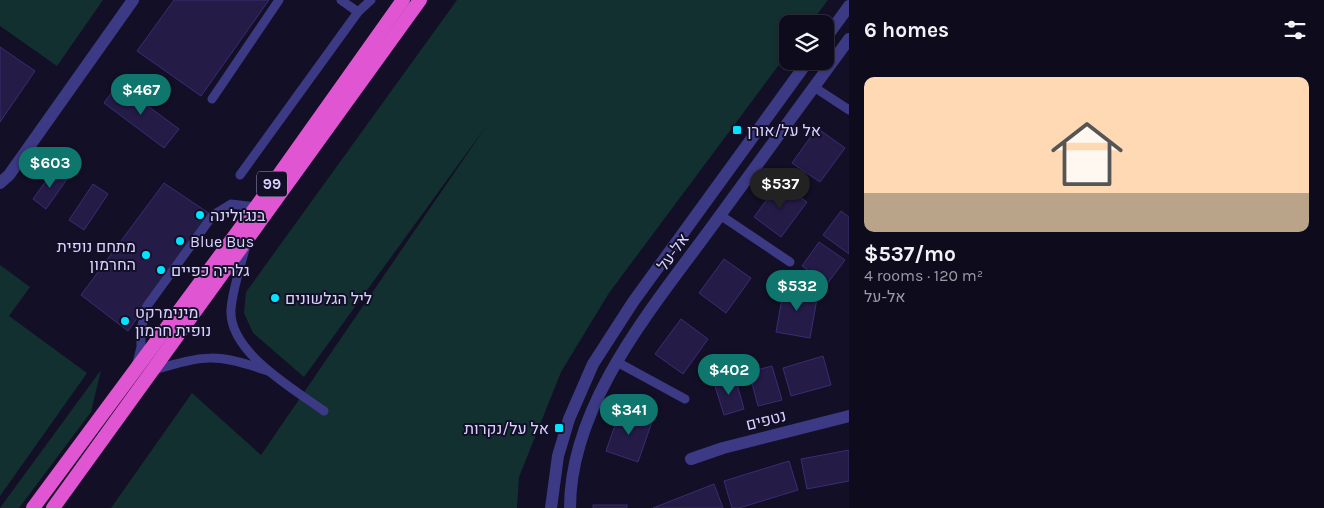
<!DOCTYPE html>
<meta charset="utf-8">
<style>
body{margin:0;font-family:Karla,Heebo,sans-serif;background:#171425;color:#f1f3f6;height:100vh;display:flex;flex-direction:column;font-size:19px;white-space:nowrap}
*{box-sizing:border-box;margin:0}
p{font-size:16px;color:#9b9ba3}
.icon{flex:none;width:28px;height:28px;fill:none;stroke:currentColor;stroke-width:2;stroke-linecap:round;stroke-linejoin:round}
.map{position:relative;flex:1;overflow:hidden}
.sheet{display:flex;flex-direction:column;background:#0e0b1c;width:475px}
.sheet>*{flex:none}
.fabs{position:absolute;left:779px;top:15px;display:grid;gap:10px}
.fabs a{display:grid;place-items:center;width:55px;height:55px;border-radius:10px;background:#0e0b1c;box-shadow:0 1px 4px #0004,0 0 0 1px #2e2b3b;font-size:25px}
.price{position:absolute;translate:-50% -42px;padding:0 11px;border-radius:18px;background:#0f766e;color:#fff;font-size:16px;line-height:32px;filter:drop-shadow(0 1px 2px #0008)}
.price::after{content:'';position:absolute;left:50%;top:30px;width:15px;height:11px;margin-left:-8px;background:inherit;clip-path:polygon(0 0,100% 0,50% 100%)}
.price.selected{background:#222;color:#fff}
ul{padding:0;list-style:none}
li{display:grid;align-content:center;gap:10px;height:265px;padding:0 15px}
li span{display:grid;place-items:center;height:155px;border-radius:10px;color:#555}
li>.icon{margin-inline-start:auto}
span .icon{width:90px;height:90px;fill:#fffc;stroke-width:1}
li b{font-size:21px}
h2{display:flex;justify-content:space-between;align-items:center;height:60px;padding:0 15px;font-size:21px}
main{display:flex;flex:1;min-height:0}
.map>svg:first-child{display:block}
.green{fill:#12302f}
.building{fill:#241b47;stroke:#3b2d73}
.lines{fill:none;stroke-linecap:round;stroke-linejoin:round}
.service{stroke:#3d3a85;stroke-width:9}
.minor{stroke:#3d3a85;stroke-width:12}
.trunk{stroke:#e055d1;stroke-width:14}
.poi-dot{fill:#00e5ff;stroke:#130f26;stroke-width:2}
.labels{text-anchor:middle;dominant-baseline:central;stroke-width:4;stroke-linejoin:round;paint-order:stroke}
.shield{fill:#130f26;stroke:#9e99be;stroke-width:1}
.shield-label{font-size:15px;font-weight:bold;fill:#d9d4ff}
.poi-label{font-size:16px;fill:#d9d4ff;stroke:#130f26;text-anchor:start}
.street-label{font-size:16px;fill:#d9d4ff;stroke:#130f26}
</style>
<main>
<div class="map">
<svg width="849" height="508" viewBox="0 0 849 508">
<rect width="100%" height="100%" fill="#130f26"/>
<g class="green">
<polygon points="0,0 103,0 57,66 0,26"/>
<polygon points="457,0 828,0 810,24 788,24 787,54 609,293 561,372 519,477 517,508 111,508 192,393 261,455 487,125 304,377 253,333 244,313 246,292"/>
<polygon points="0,265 30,287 9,316 87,373 0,496"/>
<polygon points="101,370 91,412 19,508 0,508"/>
</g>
<g class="building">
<polygon points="174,0 269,0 201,96 137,51"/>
<polygon points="0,47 35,71 0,122"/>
<polygon points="118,84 179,129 164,148 104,103"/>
<polygon points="817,128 845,148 820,182 792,163"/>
<polygon points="54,170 67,179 46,209 33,199"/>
<polygon points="164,183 210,214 128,331 81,295"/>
<polygon points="779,183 807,202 781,237 754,217"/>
<polygon points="93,184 108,194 84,230 69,220"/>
<polygon points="841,211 849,217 849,254 823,235"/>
<polygon points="819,242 845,260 827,284 802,266"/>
<polygon points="724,259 751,278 726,313 699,293"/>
<polygon points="784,287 818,293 810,338 776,332"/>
<polygon points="681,319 708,339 683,374 655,354"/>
<polygon points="823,356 831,385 791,396 783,368"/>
<polygon points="772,366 782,400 758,406 749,372"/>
<polygon points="735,377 744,409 724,415 714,383"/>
<polygon points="620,411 652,422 638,462 606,451"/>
<polygon points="849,450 849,481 807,489 801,459"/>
<polygon points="789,461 798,490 739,508 732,508 724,481"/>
<polygon points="714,484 723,508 653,508"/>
<rect x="593" y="505" width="34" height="3"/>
</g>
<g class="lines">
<g class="service">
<polyline points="341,0 358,12"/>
<polyline points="814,87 849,110"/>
<polyline points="212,99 279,0"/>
<polyline points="240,175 358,12 371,0"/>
<polyline points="720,215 790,262"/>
<path d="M 246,245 C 241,266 233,287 231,309 C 228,352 294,389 324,411"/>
<polyline points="617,362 685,399"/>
<polyline points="137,363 141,347 141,329 147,306 213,215 231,204 256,207"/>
<path d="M 154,370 C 205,355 216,353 268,371"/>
</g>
<g class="minor">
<polyline points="825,39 849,6"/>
<polyline points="0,183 9,175 133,0"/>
<polyline points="691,459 723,448 849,416"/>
<polyline points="551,508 558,456 569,419 593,364 633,302 808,61"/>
<path d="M 570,508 C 570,403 654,306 713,225 C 758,163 804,101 849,39"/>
</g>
<g class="trunk">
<polyline points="33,508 256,207 403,0"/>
<polyline points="53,508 420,0"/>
</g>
</g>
<g class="poi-dot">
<rect x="732" y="125" width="10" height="10" rx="2.5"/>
<circle cx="200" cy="215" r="5"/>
<circle cx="180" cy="241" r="5"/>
<circle cx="146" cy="255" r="5"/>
<circle cx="161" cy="270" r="5"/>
<circle cx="275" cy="298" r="5"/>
<circle cx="125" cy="321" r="5"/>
<rect x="554" y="423" width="10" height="10" rx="2.5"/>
</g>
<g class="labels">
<rect class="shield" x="257" y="171.5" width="30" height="25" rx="4"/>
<g class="shield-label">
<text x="272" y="184">99</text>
</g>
<g class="poi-label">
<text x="747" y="130">אל על/אורן</text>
<text x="210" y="215">בנג'ולינה</text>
<text x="190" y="241">Blue Bus</text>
<text x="136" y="246" text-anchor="end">מתחם נופית<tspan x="136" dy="18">החרמון</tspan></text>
<text x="171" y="270">גלריה כפיים</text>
<text x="285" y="298">ליל הגלשונים</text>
<text x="135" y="312">מינימרקט<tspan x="135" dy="18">נופית חרמון</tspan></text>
<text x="549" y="428" text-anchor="end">אל על/נקרות</text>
</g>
<g class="street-label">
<text transform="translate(673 252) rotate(-54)">אל-על</text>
<text transform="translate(766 420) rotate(-14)">נטפים</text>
</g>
</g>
</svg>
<div class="fabs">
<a><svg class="icon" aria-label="layers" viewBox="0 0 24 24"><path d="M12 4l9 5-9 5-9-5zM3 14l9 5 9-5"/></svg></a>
</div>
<b class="price" style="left:141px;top:116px">$467</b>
<b class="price" style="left:50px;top:189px">$603</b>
<b class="price selected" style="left:780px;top:210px">$537</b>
<b class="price" style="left:797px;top:312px">$532</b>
<b class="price" style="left:729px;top:396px">$402</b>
<b class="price" style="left:629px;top:436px">$341</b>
</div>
<section class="sheet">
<h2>6 homes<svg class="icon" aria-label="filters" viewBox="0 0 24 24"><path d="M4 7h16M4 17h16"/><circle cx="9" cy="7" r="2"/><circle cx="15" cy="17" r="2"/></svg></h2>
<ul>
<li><span style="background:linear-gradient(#ffd9b3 75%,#b9a48a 0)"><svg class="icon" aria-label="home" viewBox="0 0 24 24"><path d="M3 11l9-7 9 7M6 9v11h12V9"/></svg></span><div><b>$537/mo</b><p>4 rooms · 120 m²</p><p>אל-על</p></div></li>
</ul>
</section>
</main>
